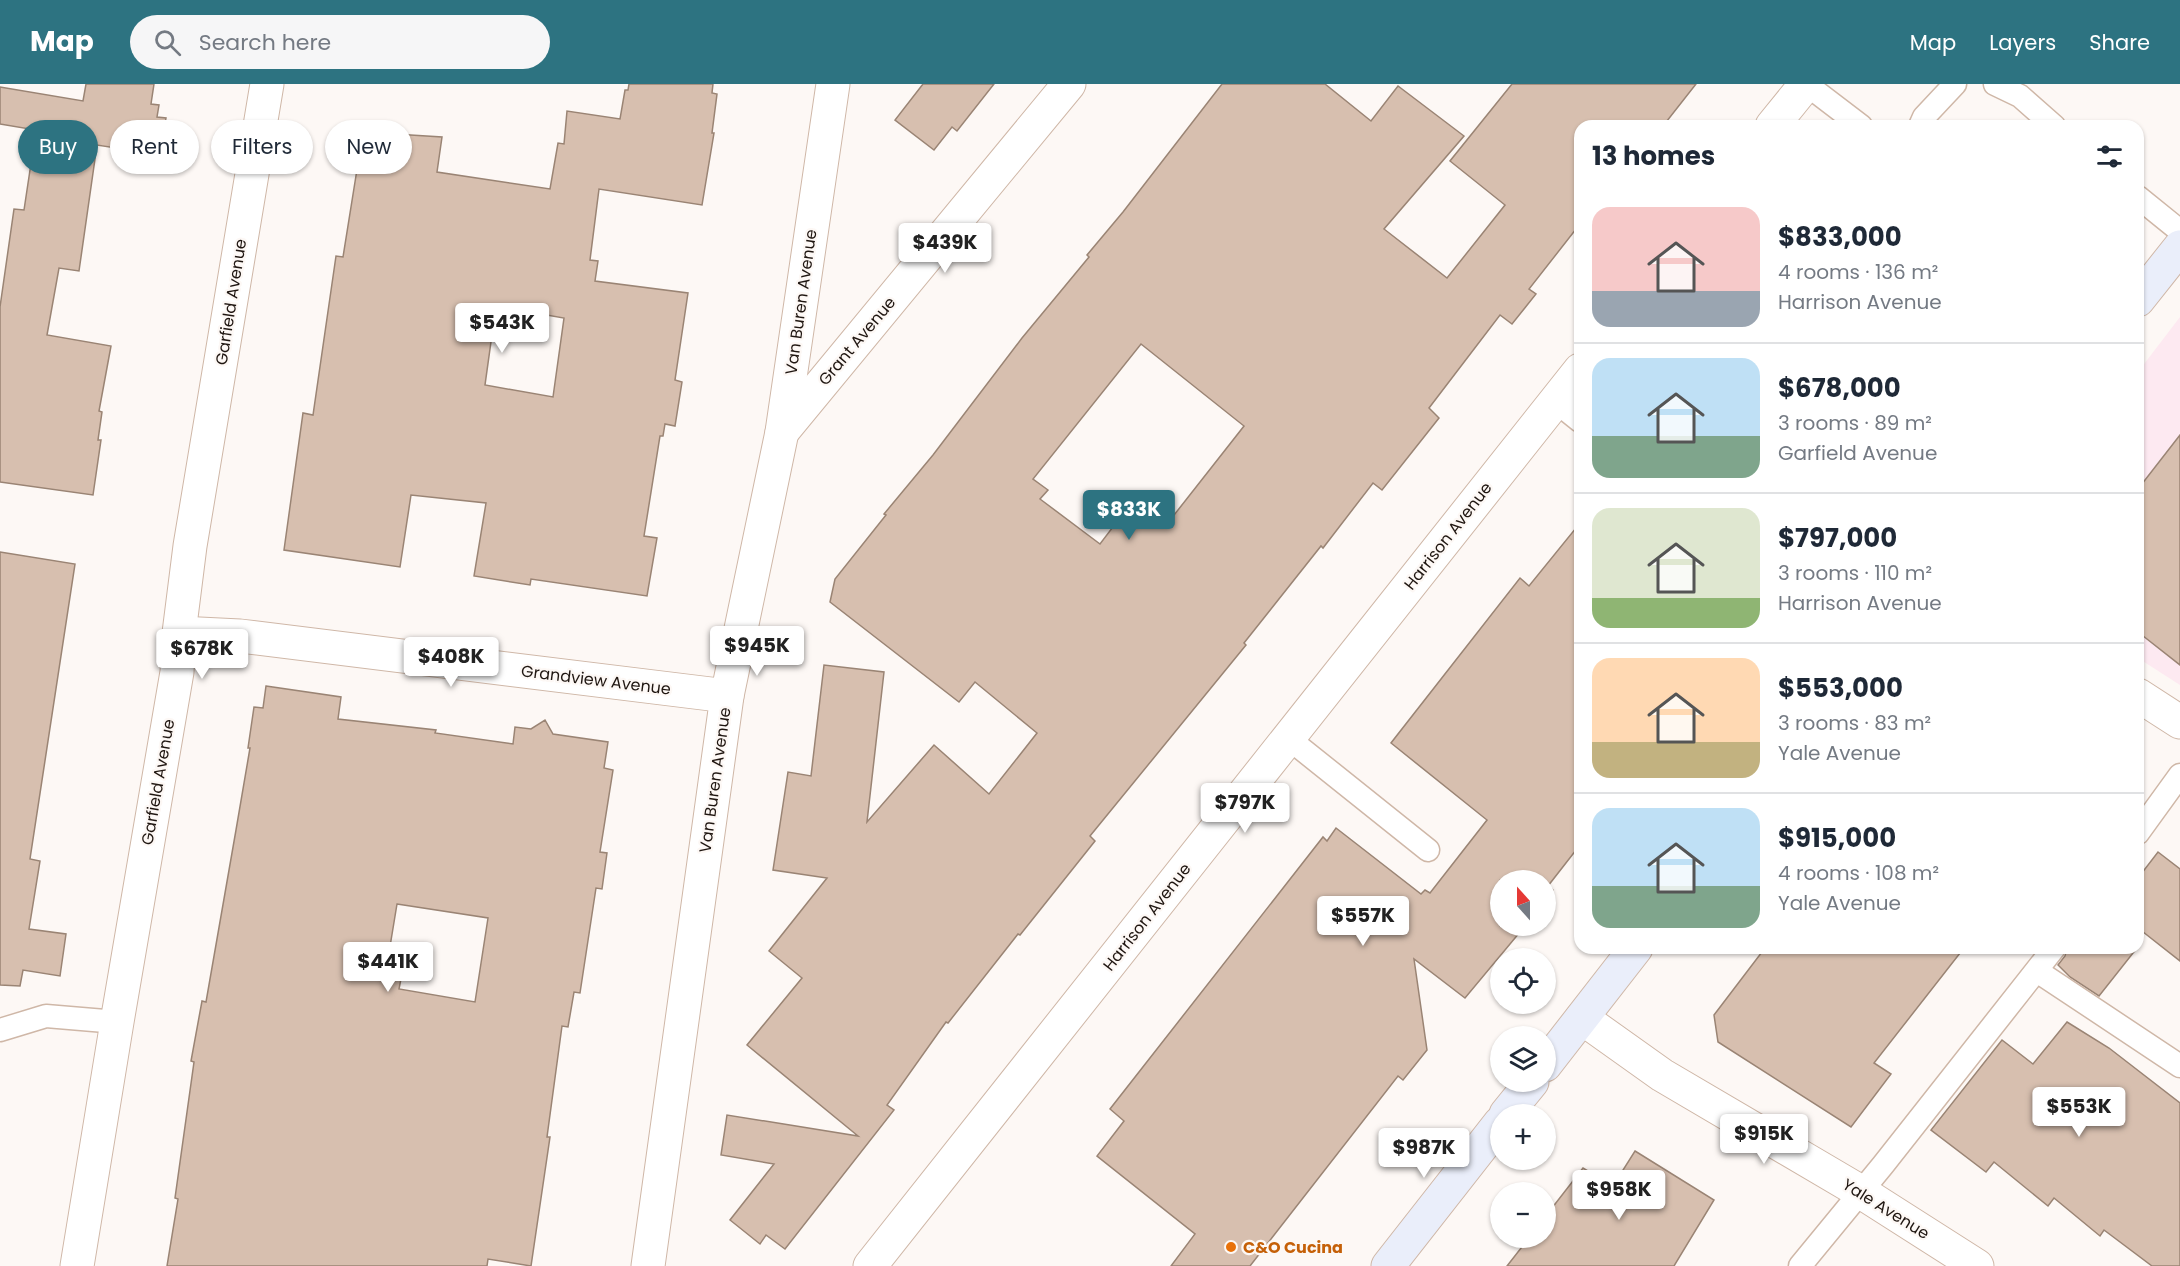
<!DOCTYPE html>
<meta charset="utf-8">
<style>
body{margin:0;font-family:Poppins,sans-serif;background:#f6f6f7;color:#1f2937;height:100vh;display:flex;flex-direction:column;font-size:22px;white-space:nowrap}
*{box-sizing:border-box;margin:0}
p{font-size:20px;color:#747a83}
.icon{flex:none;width:33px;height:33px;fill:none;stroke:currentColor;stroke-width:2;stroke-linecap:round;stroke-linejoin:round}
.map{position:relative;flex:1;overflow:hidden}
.panel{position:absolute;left:1574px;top:36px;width:570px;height:834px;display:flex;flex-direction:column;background:#fff;border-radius:18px;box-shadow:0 2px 4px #0004}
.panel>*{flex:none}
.hud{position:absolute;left:18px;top:36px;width:570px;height:54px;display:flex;gap:12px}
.needle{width:39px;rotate:339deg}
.buttons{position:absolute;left:1490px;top:786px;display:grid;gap:12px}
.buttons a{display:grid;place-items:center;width:66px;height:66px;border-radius:50%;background:#fff;box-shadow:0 2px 4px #0004;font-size:30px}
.price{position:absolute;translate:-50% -51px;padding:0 14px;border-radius:6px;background:#fff;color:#222;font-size:20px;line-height:39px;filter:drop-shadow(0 2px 3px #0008)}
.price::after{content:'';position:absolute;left:50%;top:36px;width:18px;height:14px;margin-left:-9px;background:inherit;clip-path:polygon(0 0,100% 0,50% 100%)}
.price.current{background:#2d7381;color:#fff}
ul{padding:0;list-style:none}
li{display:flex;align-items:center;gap:18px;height:150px;padding:0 18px}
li+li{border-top:2px solid #e0e1e3}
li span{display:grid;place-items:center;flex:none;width:168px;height:120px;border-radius:18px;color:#555}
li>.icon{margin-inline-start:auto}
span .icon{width:72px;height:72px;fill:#fffc;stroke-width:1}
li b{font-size:26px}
h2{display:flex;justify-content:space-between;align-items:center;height:72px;padding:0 18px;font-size:26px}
.pill{padding:0 21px;border-radius:27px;background:#fff;box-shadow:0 2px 4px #0004;font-size:21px;line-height:54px}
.pill.current{background:#2d7381;color:#fff}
header{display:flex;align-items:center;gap:36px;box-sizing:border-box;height:84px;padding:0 30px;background:#2d7381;color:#fff}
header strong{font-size:28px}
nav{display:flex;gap:33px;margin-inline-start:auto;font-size:21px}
.search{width:420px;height:54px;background:#f6f6f7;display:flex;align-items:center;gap:15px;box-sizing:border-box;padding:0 21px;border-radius:33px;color:#747a83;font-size:22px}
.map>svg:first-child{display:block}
.commercial{fill:#fde9f1}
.building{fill:#d7bfaf;stroke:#9a8474;stroke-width:1.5;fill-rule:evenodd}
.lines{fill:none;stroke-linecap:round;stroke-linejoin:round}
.lane-casing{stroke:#cfb7a7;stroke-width:25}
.street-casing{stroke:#cfb7a7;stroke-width:35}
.secondary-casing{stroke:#cfb7a7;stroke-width:35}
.lane{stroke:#fff;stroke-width:22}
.street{stroke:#fff;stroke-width:33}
.secondary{stroke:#eaeefa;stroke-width:33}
.food-dot{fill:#e8710a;stroke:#fdf8f5;stroke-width:2}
.labels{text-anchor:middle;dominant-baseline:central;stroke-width:4.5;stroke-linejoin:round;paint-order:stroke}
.street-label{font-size:16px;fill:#1f1611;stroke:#fdf8f5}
.food-label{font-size:16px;font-weight:bold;fill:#c56008;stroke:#fdf8f5;text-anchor:start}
</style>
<header>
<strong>Map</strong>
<div class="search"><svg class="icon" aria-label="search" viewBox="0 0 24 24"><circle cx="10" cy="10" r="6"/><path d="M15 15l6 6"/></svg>Search here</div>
<nav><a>Map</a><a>Layers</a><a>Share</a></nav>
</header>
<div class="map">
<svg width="2180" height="1182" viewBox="0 0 2180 1182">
<rect width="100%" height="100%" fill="#fdf8f5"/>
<polygon class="commercial" points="2180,233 2180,601 2138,574 2138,288"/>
<g class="building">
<polygon points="86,0 154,0 151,20 159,21 157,33 166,34 160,68 117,61 116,64 97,61 79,187 59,184 47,251 111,262 99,327 102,328 98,356 101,356 93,411 0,398 0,223 14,125 24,126 36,46 0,40 0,3 83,17"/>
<path d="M 629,0 L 713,0 L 712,9 L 717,10 L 712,49 L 714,49 L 702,121 L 599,105 L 590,176 L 598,177 L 595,197 L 688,209 L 675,296 L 682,298 L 675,342 L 665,340 L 663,352 L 660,352 L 644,452 L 657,454 L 647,512 L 531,495 L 530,501 L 474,492 L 486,419 L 411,411 L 400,483 L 284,466 L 303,329 L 313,331 L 336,172 L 343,173 L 363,48 L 442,53 L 437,88 L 550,105 L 558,59 L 564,60 L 567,27 L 620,35 L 625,6 L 628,6 ZM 496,222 L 564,234 L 553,313 L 485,301 Z"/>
<polygon points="923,0 994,0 957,47 952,43 934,66 895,36"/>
<path d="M 1222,0 L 1325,0 L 1371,37 L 1398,2 L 1464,52 L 1384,145 L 1447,194 L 1505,121 L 1450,77 L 1512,0 L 1696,0 L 1663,42 L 1580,42 L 1580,140 L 1529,205 L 1536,210 L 1512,240 L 1500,231 L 1429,324 L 1439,334 L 1382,406 L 1373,399 L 1323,464 L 1321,462 L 1244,559 L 1246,561 L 1090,752 L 1095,757 L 1020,851 L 1018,850 L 948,939 L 946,938 L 887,1021 L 894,1026 L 785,1165 L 766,1151 L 760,1160 L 730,1136 L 774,1080 L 721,1071 L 727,1031 L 858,1052 L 747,961 L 802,894 L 769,867 L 827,794 L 773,786 L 788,688 L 811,692 L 824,581 L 884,588 L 867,738 L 934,661 L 989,710 L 1037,649 L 975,598 L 959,618 L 830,518 L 835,495 L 886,431 L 884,430 L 933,371 L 1022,254 L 1089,173 L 1087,171 L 1123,128 ZM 1141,260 L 1244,342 L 1167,440 L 1135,414 L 1100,460 L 1040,415 L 1048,406 L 1033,395 Z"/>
<polygon points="2180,351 2180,581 2138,548 2138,405"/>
<polygon points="1580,439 1580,761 1548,802 1553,806 1545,816 1545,796 1500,796 1500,842 1525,842 1465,914 1414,875 1427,966 1403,996 1398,992 1250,1182 1171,1182 1195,1150 1097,1072 1124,1037 1110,1025 1323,753 1327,757 1336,744 1421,810 1425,806 1430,809 1487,736 1391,659 1520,494 1529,502"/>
<polygon points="0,468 75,480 30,775 40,777 29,845 66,850 60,892 23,886 20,902 0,901"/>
<path d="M 266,602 L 341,613 L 338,635 L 436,646 L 435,649 L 513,660 L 515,643 L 531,645 L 545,636 L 553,650 L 608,658 L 604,684 L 613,686 L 600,768 L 607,769 L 602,805 L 596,804 L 580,909 L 574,908 L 568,943 L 562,942 L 547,1053 L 550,1053 L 531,1182 L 488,1175 L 487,1182 L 167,1182 L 178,1115 L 175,1114 L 194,978 L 191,977 L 202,917 L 206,918 L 236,746 L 250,664 L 248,664 L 254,623 L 263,624 ZM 397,820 L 488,834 L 475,918 L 399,905 L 401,895 L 385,893 Z"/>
<polygon points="2158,768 2180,785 2180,877 2138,844 2138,794"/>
<polygon points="1765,864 1964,864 1874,979 1891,990 1851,1043 1718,958 1714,931"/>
<polygon points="2067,864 2137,864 2099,912 2070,893 2058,881 2065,872"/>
<polygon points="2067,938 2109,964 2180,1019 2180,1182 2152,1182 2104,1146 2100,1152 2054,1114 2048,1122 1994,1078 1986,1088 1931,1046 2002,956 2033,980"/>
<polygon points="1635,1067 1714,1116 1674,1182 1507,1182 1529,1154 1545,1154 1545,1133 1583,1084 1613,1102"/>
</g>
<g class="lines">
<defs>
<g id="lane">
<polyline points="1806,0 1861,42"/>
<polyline points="1995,0 2020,12 2054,42"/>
<polyline points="1920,42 1924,33 1955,0"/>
<polyline points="2138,113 2180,147"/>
<polyline points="1555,317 1580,337"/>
<polyline points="1288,654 1428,766"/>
<polyline points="2138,749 2180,691"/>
<polyline points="2037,887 2180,982"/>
<polyline points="0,946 46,932 117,938"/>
<polyline points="1800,1182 1883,1081 2054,864"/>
</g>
<g id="street">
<polyline points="1772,42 1806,0"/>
<polyline points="782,348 1069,0"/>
<polyline points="179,549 240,552 727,612"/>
<polyline points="2138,611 2180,638"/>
<polyline points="1582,934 1662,991 1861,1108 1977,1182"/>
<polyline points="77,1182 117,938 177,588 179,549 190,462 267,0"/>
<polyline points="648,1182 727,612 782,348 833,0"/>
<polyline points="870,1182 1580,286"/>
</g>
<g id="secondary">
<polyline points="2138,216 2180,163"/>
<polyline points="1545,981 1636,864"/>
<polyline points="1506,1030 1532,998"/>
<polyline points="1388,1182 1500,1039"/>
</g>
</defs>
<use href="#lane" class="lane-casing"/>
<use href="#street" class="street-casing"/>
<use href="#secondary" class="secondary-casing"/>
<use href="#lane" class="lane"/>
<use href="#street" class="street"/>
<use href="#secondary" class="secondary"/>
</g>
<circle class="food-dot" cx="1231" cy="1163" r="6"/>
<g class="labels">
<g class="street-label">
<text transform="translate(231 218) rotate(-81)">Garfield Avenue</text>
<text transform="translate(801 218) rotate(-82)">Van Buren Avenue</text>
<text transform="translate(857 257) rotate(-50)">Grant Avenue</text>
<text transform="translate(1448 452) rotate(-52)">Harrison Avenue</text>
<text transform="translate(596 596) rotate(7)">Grandview Avenue</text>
<text transform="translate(715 696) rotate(-82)">Van Buren Avenue</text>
<text transform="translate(158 698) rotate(-80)">Garfield Avenue</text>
<text transform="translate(1147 833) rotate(-52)">Harrison Avenue</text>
<text transform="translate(1886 1125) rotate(32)">Yale Avenue</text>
</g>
<g class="food-label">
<text x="1243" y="1163">C&amp;O Cucina</text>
</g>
</g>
</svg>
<div class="buttons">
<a><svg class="needle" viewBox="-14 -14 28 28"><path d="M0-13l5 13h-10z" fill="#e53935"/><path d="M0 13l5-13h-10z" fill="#747a83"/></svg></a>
<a><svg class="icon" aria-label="locate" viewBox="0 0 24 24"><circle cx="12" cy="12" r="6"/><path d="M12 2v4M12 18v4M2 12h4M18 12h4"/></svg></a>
<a><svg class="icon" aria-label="layers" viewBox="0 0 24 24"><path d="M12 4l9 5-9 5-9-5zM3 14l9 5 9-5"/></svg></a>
<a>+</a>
<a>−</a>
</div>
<b class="price" style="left:945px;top:190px">$439K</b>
<b class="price" style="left:502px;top:270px">$543K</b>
<b class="price current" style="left:1129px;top:457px">$833K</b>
<b class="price" style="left:757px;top:593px">$945K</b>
<b class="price" style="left:202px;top:596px">$678K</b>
<b class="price" style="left:451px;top:604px">$408K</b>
<b class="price" style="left:1245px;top:750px">$797K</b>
<b class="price" style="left:1363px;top:863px">$557K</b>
<b class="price" style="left:388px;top:909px">$441K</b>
<b class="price" style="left:2079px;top:1054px">$553K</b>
<b class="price" style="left:1764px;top:1081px">$915K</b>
<b class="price" style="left:1424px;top:1095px">$987K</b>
<b class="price" style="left:1619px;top:1137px">$958K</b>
<div class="hud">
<a class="pill current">Buy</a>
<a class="pill">Rent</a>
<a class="pill">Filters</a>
<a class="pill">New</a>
</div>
<section class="panel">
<h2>13 homes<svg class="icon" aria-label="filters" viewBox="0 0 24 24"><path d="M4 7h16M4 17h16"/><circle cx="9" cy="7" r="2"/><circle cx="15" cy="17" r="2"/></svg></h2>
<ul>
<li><span style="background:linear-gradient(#f6c9c9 70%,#9aa5b1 0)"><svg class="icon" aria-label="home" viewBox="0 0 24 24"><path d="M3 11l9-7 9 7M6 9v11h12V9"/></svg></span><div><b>$833,000</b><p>4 rooms · 136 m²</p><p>Harrison Avenue</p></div></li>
<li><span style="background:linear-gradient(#bfe0f5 65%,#7fa58c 0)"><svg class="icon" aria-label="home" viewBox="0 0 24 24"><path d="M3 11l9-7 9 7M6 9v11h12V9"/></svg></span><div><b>$678,000</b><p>3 rooms · 89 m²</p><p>Garfield Avenue</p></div></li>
<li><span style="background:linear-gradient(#dfe7d0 75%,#8fb573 0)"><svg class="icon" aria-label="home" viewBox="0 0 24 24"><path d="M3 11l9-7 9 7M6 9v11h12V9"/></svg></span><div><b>$797,000</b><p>3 rooms · 110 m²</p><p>Harrison Avenue</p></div></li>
<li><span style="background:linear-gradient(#ffd9b3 70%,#c2b280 0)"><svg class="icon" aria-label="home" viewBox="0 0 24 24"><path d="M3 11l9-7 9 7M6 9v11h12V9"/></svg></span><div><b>$553,000</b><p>3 rooms · 83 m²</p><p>Yale Avenue</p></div></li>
<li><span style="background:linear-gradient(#bfe0f5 65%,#7fa58c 0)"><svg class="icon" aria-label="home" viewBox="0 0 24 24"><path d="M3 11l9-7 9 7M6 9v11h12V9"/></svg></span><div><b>$915,000</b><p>4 rooms · 108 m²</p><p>Yale Avenue</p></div></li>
</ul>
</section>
</div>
